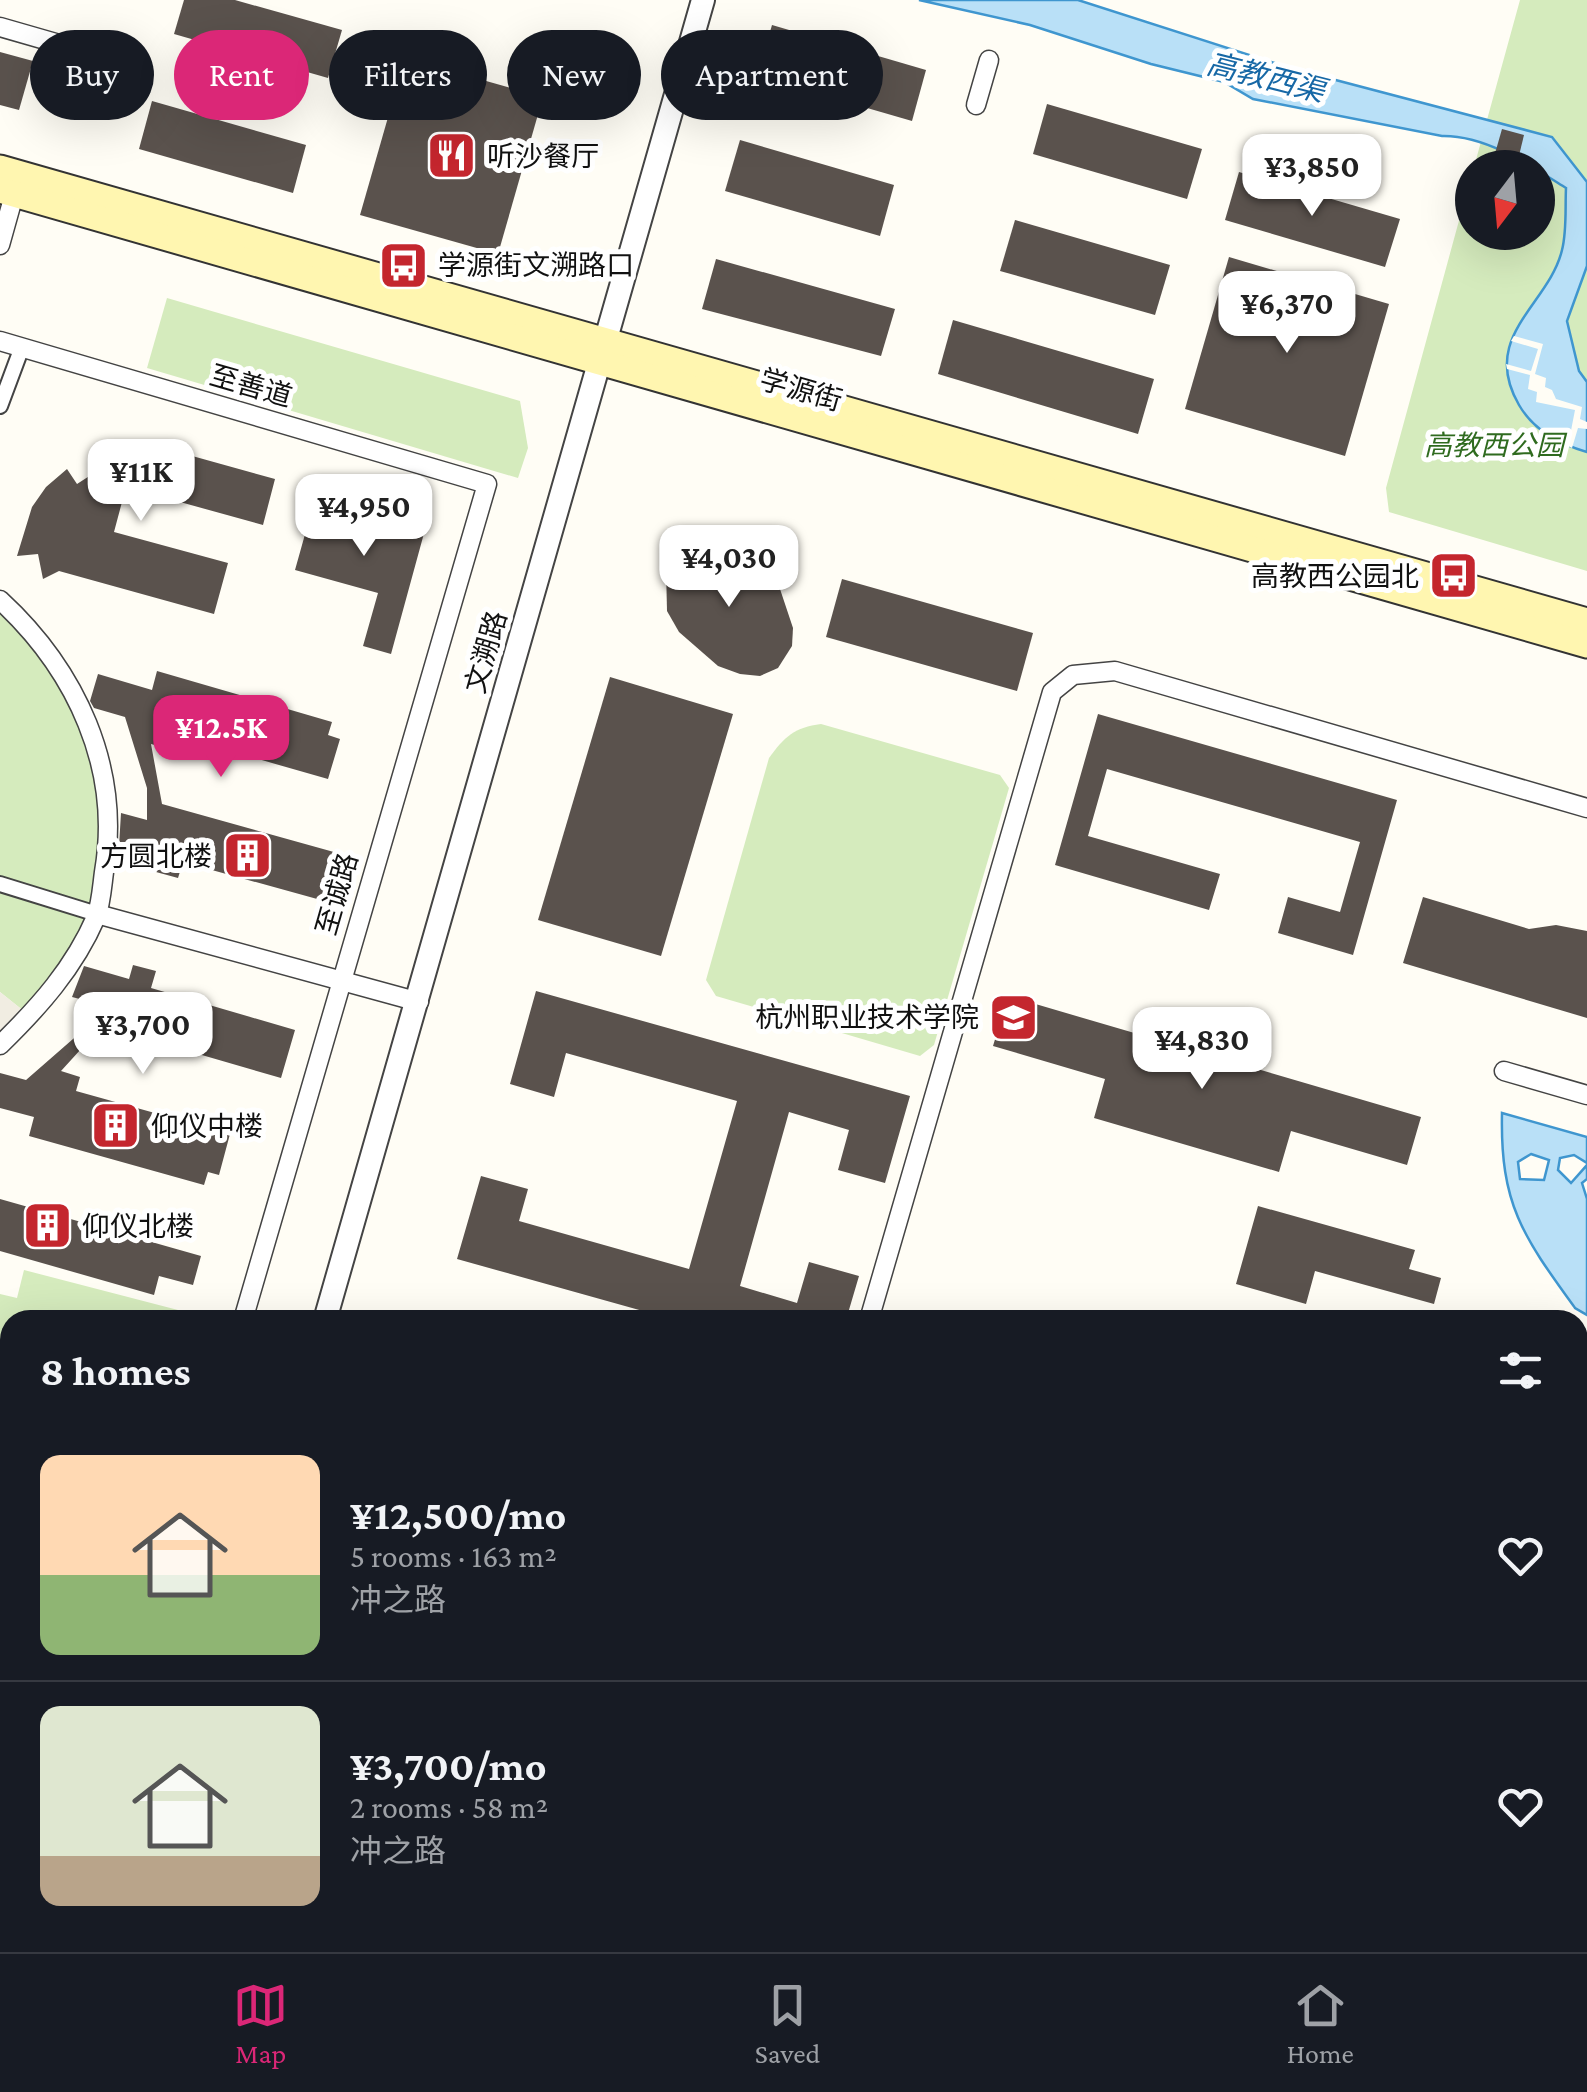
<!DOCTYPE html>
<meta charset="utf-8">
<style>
body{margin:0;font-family:"Crimson Pro","Noto Sans SC",serif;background:#20242c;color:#f1f3f6;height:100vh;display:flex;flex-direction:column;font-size:38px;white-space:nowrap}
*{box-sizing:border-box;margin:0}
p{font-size:32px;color:#9ea1a6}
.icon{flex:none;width:55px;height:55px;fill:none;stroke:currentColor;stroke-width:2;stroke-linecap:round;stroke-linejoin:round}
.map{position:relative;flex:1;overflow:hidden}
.details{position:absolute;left:0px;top:1310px;width:1588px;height:642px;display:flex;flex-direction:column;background:#171b24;border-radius:30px 30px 0 0;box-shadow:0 10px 40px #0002}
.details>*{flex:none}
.guide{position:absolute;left:30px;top:30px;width:1000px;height:90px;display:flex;gap:20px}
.needle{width:65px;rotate:196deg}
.fabs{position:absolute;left:1455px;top:150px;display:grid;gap:20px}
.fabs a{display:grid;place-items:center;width:100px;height:100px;border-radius:50%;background:#171b24;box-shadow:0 10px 40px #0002;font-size:50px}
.price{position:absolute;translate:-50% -85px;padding:0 22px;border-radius:20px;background:#fff;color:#222;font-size:32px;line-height:65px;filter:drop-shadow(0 2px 5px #0008)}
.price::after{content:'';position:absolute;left:50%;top:60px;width:30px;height:22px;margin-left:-15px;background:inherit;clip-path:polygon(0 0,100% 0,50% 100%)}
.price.current{background:#db2777;color:#fff}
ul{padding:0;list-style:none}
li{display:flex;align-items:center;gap:30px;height:250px;padding:0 40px}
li+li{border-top:2px solid #363941}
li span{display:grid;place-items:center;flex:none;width:280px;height:200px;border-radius:20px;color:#555}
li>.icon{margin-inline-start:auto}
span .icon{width:120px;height:120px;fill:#fffc;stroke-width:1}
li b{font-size:42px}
h2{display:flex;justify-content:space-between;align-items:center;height:120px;padding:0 40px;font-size:42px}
.chip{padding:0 35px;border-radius:45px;background:#171b24;box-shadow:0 10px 40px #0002;font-size:35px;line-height:90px}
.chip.current{background:#db2777;color:#fff}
.menu{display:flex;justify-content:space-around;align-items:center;height:140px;border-top:2px solid #363941;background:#171b24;font-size:28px;color:#9ea1a6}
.menu a{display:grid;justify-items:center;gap:5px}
.menu .current{color:#db2777}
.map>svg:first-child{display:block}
.green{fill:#d5ebbd}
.plaza{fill:#f1ede2}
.water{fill:#b9e0f7;stroke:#3f96cf;stroke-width:2.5;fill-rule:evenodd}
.pier{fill:#fffdf5}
.building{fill:#5a524d}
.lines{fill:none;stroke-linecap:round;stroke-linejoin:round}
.pedestrian-casing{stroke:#444;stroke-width:18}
.minor-casing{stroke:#444;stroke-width:21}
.tertiary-casing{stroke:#444;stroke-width:26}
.secondary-casing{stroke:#333;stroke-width:29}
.primary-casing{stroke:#222;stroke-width:31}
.trunk-casing{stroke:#222;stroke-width:34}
.pedestrian{stroke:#fff;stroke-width:14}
.minor{stroke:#fff;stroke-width:18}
.tertiary{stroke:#fff;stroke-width:22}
.secondary{stroke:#fff6b0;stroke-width:25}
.primary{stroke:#f9d66b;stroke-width:28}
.trunk{stroke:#f7bc64;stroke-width:30}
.labels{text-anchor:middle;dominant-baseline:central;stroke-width:10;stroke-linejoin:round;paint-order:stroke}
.poi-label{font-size:28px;fill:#111;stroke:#fff;text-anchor:start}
.street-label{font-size:28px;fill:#111;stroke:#fff}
.park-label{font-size:28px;font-style:italic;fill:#2f6b1f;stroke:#fff}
.water-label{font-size:30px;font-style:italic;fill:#1768a6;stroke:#fff}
</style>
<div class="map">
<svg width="1587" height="1952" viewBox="0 0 1587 1952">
<rect width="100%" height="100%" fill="#fffdf5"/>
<g class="green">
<polygon points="1520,0 1587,0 1587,571 1389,512 1386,488 1472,173 1472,232 1538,232 1538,168 1474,167"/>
<polygon points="167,298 520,401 528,448 518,478 147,368"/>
<polygon points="0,600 33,630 100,753 110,838 97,914 30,1016 0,992"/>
<path d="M 821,724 L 1000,775 L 1009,788 L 934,1045 L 920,1056 L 716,996 L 706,980 L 769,758 C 784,737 795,727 821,724 Z"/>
<polygon points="24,1270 178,1310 182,1320 10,1320 10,1466 0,1463 0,1294 17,1298"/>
<polygon points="0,1766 10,1769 10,1942 617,1942 654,1952 0,1952"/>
<polygon points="1302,1943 1367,1943 1365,1952 1335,1952"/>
</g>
<polygon class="plaza" points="0,992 30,1016 0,1045"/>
<g class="water">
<path d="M 919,0 L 1078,0 L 1290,68 L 1552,137 L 1587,182 L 1587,266 L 1567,321 L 1579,371 L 1587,382 L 1587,452 C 1559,444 1534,431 1519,405 C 1479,336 1549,305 1562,250 C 1567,231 1565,207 1566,188 C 1531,166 1486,135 1442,136 L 1253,99 L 1224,82 L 1151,64 L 1030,25 Z"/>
<path d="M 1502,1113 L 1587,1137 L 1587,1163 L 1574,1155 L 1560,1158 L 1558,1170 L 1571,1183 L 1587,1165 L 1587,1179 L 1582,1183 L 1587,1199 L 1587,1315 L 1575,1308 C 1523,1236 1500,1205 1502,1113 ZM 1531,1154 L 1549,1160 L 1544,1180 L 1520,1179 L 1518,1162 Z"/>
</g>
<polygon class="pier" points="1514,336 1543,344 1535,374 1546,378 1545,387 1552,390 1556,399 1582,407 1580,419 1587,422 1587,429 1578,428 1572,448 1568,446 1575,410 1536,402 1537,392 1528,389 1530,375 1507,369 1506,364 1531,371 1538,349 1511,341"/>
<g class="building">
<polygon points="184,0 235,0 342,30 328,78 174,34"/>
<polygon points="772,25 926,70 912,121 757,76"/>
<polygon points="0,52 33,61 19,110 0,105"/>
<polygon points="405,58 543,97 498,254 360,215"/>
<polygon points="152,101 306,145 293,193 139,149"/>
<polygon points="1047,104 1202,149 1187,199 1033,154"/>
<polygon points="1502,129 1524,135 1516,168 1492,164"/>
<polygon points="740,140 894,185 880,236 725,191"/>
<polygon points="1239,172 1400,219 1385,267 1225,220"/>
<polygon points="1015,220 1170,265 1155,315 1000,271"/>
<polygon points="1229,257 1389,304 1345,456 1185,409"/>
<polygon points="716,259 895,309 881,356 702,309"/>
<polygon points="953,320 1154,379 1138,434 938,374"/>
<polygon points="142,442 275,479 263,525 126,487 114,532 228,563 214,614 59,571 43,579 38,554 17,556 32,507 46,487 67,469 77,484"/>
<polygon points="316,495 426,526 391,654 363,646 378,593 295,570"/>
<polygon points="698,547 742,552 777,580 793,628 792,646 778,668 760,676 740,674 718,666 679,632 667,611 666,568 680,554"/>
<polygon points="842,579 1033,633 1017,691 826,637"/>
<polygon points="157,671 332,722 328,735 340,739 328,779 174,735 170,749 151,744 162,804 341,854 328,902 183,862 178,878 156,872 160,857 119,846 121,813 147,820 147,788 125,717 94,708 90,701 98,674 152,690"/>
<polygon points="610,677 733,714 661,956 538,920"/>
<polygon points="1098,714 1397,800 1353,955 1278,933 1288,897 1340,912 1360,842 1107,769 1088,836 1220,874 1209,910 1055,865"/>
<polygon points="1423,897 1529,929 1556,925 1587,931 1587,1018 1403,963"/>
<polygon points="133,965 156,971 151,988 295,1030 281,1078 102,1026 61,1071 80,1077 76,1091 230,1134 219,1175 208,1172 204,1185 29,1136 34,1117 0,1108 0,1073 26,1080 81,1032 99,1004 72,997 84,966 129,979"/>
<polygon points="536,991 910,1096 885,1183 838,1170 849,1130 789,1112 740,1286 797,1303 809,1262 859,1276 846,1320 675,1320 457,1259 481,1176 528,1189 519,1221 689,1269 737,1101 566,1053 554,1097 510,1084"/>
<polygon points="1008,996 1421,1117 1407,1165 1291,1131 1279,1172 1094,1118 1105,1079 993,1046"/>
<polygon points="0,1199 201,1256 193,1285 159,1276 154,1295 0,1251"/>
<polygon points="1258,1206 1415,1250 1409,1269 1441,1278 1434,1304 1315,1271 1306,1304 1236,1284"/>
</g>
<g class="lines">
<defs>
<g id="pedestrian">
<polyline points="0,406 22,347"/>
<polyline points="0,884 97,914"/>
</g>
<g id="minor">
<polyline points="0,27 87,52"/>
<polyline points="976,105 989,60"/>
<polyline points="0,245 14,195"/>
<polyline points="0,341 487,484 243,1320"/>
<path d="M 0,600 C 76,670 122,768 104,872 C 102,887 101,904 96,917 C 74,968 39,1007 0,1045"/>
<polyline points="97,914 419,1002"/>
<polyline points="1504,1071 1587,1095"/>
<polyline points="869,1320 1052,692 1073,675 1115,671 1587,808"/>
<polyline points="0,1473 10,1476"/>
<polyline points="1578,1755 1587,1758"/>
</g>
<polyline id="tertiary" points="325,1320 703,0"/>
<g id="secondary">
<polyline points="0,168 1587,621"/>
<polyline points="0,190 1587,645"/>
</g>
<g id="primary">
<polyline points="0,1609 10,1612"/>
<polyline points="0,1739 10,1742"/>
<polyline points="715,1942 749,1952"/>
<polyline points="1117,1942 1149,1952"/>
</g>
<g id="trunk">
<polyline points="0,1647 10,1650"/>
<polyline points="0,1705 10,1708"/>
<polyline points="843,1942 877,1952"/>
<polyline points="1011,1942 1044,1952"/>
</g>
</defs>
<use href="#pedestrian" class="pedestrian-casing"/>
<use href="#minor" class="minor-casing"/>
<use href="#tertiary" class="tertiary-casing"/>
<use href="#secondary" class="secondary-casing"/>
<use href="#primary" class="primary-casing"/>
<use href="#trunk" class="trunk-casing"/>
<use href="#pedestrian" class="pedestrian"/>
<use href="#minor" class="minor"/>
<use href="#tertiary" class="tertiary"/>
<use href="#secondary" class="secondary"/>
<use href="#primary" class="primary"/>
<use href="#trunk" class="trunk"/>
</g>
<defs>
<symbol id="restaurant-square" viewBox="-11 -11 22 22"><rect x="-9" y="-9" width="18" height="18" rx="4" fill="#c4262e" stroke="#fff"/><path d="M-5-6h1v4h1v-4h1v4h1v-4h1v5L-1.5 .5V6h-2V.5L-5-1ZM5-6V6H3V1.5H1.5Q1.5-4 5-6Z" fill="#fff"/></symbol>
<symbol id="bus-square" viewBox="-11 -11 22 22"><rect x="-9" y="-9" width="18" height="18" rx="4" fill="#c4262e" stroke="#fff"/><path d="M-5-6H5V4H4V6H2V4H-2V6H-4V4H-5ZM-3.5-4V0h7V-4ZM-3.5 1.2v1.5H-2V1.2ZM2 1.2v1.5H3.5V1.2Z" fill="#fff"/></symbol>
<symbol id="building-square" viewBox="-11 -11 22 22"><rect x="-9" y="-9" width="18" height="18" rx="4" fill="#c4262e" stroke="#fff"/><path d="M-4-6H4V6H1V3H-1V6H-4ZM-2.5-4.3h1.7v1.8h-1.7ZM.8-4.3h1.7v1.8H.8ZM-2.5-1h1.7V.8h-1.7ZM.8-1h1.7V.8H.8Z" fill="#fff"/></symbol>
<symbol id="university-square" viewBox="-11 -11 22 22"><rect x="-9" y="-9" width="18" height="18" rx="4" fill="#c4262e" stroke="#fff"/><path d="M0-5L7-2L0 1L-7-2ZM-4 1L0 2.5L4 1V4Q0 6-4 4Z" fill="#fff"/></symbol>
</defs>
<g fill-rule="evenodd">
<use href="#restaurant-square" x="424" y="128" width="55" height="55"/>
<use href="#bus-square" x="376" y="238" width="55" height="55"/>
<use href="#bus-square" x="1426" y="548" width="55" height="55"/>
<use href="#building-square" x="220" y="828" width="55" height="55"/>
<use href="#university-square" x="986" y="990" width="55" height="55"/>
<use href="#building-square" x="88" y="1098" width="55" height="55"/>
<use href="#building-square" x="20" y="1198" width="55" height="55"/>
</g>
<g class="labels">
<g class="poi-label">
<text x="487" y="156">听沙餐厅</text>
<text x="438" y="265">学源街文溯路口</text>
<text x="1419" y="576" text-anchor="end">高教西公园北</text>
<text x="212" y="856" text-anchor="end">方圆北楼</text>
<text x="979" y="1017" text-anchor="end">杭州职业技术学院</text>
<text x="151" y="1126">仰仪中楼</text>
<text x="82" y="1226">仰仪北楼</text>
</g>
<g class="street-label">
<text transform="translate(251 386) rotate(16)">至善道</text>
<text transform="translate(801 390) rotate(16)">学源街</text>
<text transform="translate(486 652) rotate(-74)">文溯路</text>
<text transform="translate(337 894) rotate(-74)">至诚路</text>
</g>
<g class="park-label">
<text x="1494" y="445">高教西公园</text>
</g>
<g class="water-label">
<text transform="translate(1266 77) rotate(14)">高教西渠</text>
</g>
</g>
</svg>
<div class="fabs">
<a><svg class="needle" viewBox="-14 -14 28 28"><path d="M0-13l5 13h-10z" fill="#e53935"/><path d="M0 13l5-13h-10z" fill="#9ea1a6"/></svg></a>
</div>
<b class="price" style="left:1312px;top:219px">¥3,850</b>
<b class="price" style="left:1287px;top:356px">¥6,370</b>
<b class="price" style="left:141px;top:524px">¥11K</b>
<b class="price" style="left:364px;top:559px">¥4,950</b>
<b class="price" style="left:729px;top:610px">¥4,030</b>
<b class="price current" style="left:221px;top:780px">¥12.5K</b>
<b class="price" style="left:143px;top:1077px">¥3,700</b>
<b class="price" style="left:1202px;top:1092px">¥4,830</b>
<div class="guide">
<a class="chip">Buy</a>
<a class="chip current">Rent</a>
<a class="chip">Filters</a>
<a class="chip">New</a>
<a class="chip">Apartment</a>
</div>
<section class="details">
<h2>8 homes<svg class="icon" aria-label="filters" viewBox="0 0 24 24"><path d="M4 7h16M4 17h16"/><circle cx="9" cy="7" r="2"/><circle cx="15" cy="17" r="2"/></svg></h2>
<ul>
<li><span style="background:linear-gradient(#ffd9b3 60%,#8fb573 0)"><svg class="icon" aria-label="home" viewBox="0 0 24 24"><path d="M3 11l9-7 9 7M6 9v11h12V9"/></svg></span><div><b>¥12,500/mo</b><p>5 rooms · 163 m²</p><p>冲之路</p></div><svg class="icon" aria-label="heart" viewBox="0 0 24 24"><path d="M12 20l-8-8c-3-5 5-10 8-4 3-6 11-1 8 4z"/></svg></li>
<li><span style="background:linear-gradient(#dfe7d0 75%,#b9a48a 0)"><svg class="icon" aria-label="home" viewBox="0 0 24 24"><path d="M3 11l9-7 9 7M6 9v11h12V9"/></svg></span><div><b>¥3,700/mo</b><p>2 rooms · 58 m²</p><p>冲之路</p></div><svg class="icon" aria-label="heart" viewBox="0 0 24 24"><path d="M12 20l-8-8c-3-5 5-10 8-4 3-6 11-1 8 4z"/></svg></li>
</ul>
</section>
</div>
<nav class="menu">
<a class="current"><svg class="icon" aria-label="map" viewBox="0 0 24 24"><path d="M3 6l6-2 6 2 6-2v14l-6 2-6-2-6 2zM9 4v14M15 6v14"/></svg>Map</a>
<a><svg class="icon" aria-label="saved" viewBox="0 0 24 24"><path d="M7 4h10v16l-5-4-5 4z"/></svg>Saved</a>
<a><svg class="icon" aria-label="home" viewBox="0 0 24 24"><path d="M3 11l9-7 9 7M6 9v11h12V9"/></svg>Home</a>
</nav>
